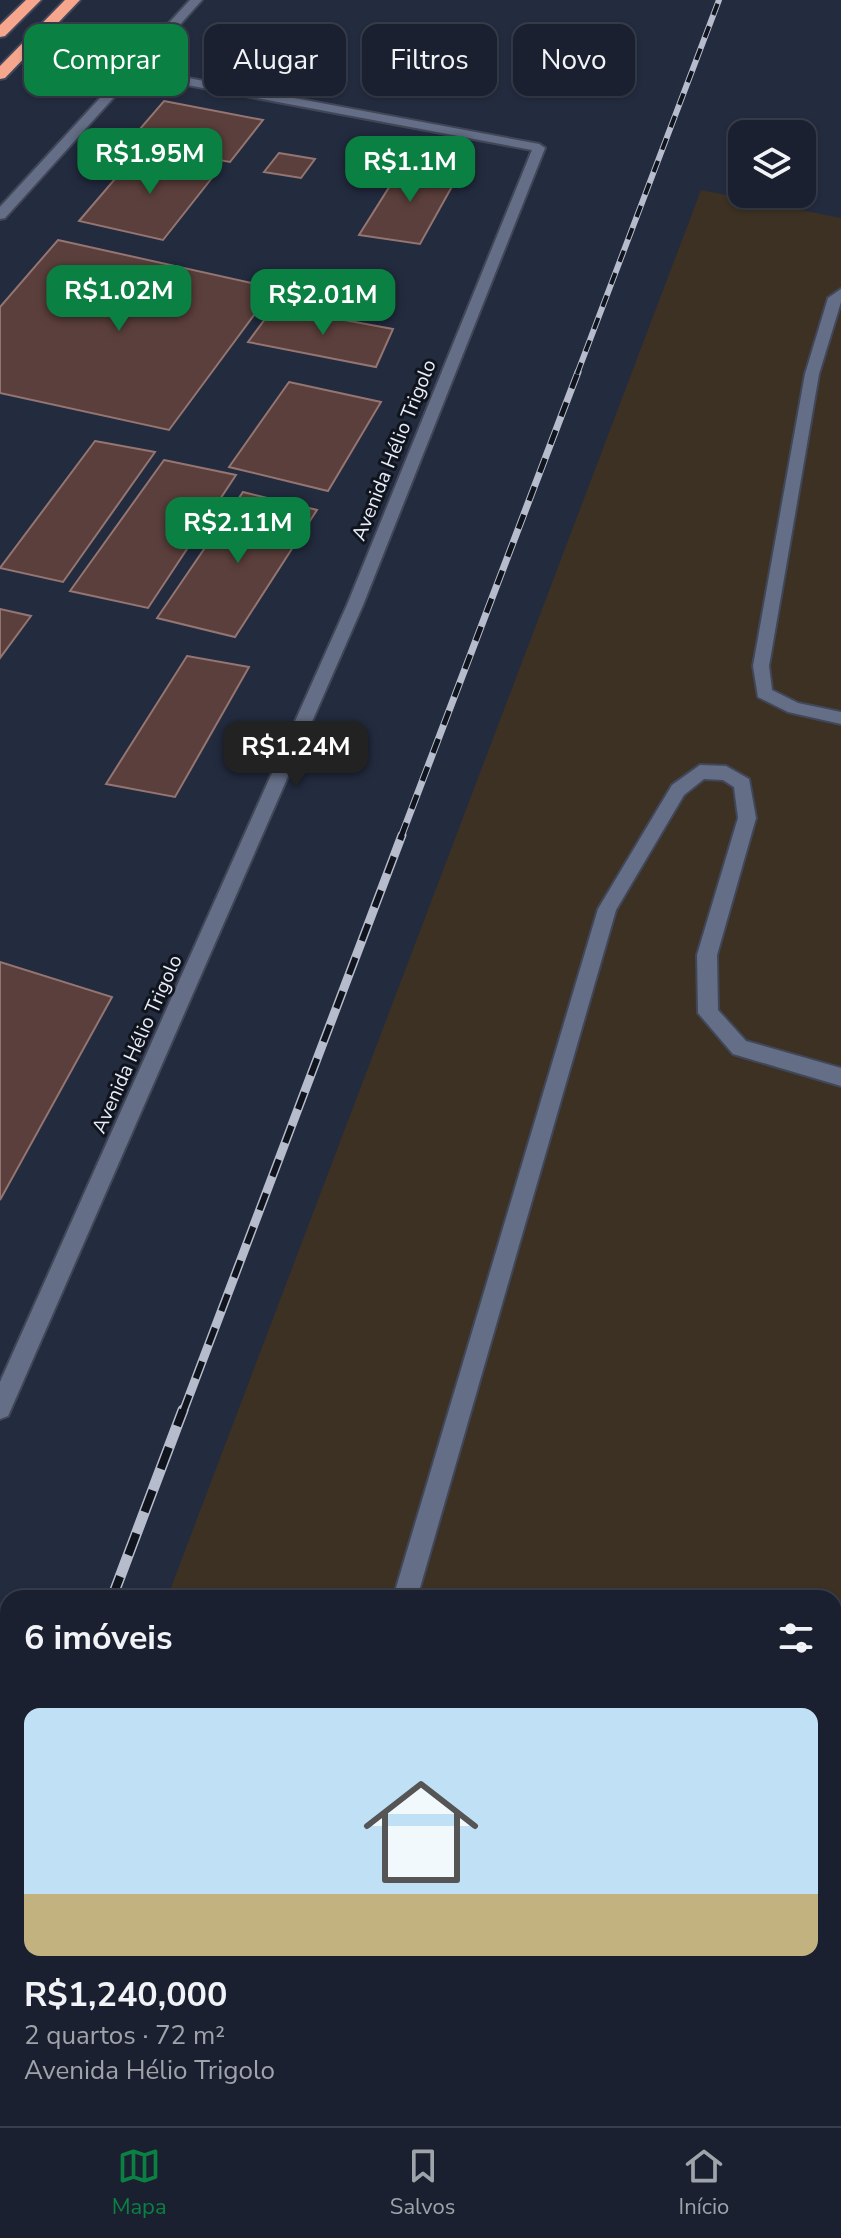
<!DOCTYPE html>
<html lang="pt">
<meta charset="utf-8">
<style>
body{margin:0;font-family:"Nunito Sans",sans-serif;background:#232837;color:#f1f3f6;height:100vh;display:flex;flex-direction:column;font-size:30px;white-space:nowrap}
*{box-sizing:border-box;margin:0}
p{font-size:26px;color:#9fa3aa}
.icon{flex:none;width:44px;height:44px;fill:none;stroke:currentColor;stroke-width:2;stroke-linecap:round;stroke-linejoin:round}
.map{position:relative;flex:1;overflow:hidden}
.drawer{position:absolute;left:0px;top:1590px;width:842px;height:536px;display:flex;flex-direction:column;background:#1a202f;border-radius:24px 24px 0 0;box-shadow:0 2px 6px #0004,0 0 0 2px #383e4b}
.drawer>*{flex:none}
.hud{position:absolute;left:24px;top:24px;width:794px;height:72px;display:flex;gap:16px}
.controls{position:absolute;left:728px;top:120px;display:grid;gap:16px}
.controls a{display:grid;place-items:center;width:88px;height:88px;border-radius:16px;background:#1a202f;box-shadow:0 2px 6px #0004,0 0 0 2px #383e4b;font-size:40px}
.price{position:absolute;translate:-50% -68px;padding:0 18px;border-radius:16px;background:#0b8043;color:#fff;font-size:26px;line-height:52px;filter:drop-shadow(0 2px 4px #0008)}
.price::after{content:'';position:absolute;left:50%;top:48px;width:24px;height:18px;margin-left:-12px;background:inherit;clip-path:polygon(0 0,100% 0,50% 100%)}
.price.on{background:#222;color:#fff}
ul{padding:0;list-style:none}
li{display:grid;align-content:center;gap:16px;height:424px;padding:0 24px}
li+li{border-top:2px solid #383e4b}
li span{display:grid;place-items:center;height:248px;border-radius:16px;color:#555}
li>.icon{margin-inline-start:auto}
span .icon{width:144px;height:144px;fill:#fffc;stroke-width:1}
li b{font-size:34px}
h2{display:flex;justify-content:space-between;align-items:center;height:96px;padding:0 24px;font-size:34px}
.chip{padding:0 28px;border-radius:16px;background:#1a202f;box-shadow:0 2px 6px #0004,0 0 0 2px #383e4b;font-size:28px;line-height:72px}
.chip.on{background:#0b8043;color:#fff}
.dock{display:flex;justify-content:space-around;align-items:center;height:112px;border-top:2px solid #383e4b;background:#1a202f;font-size:22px;color:#9fa3aa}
.dock a{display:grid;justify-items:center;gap:4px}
.dock .on{color:#0b8043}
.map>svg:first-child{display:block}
.industrial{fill:#3c3122}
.building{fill:#5b3f3c;stroke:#947571;stroke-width:2}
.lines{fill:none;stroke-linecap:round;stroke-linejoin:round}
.minor-casing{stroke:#414759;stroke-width:4}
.highway-casing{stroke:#414759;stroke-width:4}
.minor{fill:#646e86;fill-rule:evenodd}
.highway{fill:#f5a68d;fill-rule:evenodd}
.rail-far3-casing{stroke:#b6bccc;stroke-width:6}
.rail-far2-casing{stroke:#b6bccc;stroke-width:7}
.rail-far1-casing{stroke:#b6bccc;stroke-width:9}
.rail-casing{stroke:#b6bccc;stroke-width:11}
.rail-far3{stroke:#10141d;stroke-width:4;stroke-dasharray:12;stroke-linecap:butt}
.rail-far2{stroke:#10141d;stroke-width:5;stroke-dasharray:15;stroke-linecap:butt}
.rail-far1{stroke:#10141d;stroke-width:6;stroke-dasharray:18;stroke-linecap:butt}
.rail{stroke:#10141d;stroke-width:8;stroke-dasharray:23;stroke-linecap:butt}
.labels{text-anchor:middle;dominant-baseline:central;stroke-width:6;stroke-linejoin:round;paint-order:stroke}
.street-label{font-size:20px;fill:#e8edfb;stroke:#10141d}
</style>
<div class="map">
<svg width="841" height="2126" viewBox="0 0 841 2126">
<rect width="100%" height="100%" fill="#232b3f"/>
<polygon class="industrial" points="701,190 841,218 841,2126 225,2126 206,2118 834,2118 834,1598 167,1598"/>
<g class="building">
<polygon points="164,101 263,120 230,162 127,144"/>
<polygon points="138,152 219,169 163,240 79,221"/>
<polygon points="279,153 315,159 301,178 264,172"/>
<polygon points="405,162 459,174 420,244 359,235"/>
<polygon points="58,240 274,288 169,430 0,393 0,307"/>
<polygon points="274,307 393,329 376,367 248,342"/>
<polygon points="289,382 381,402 328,491 229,467"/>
<polygon points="95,441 155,452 63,582 0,568"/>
<polygon points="164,460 236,475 148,608 70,591"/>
<polygon points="243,492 317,510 235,637 157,618"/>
<polygon points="0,609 31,616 0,658"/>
<polygon points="187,656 249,667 175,797 106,784"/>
<polygon points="0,962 112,997 0,1200"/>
</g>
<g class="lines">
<defs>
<g id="minor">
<polygon points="190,0 202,0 140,69 539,144 545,148 363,605 8,1416 0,1419 0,1382 347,605 532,150 134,75 5,218 0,219 0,207"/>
<polygon points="841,289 841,302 819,374 769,666 772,690 798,703 841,712 841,724 788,712 758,697 753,666 805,374 828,298"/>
<polygon points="700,765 726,766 749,779 756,818 717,955 718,1010 746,1041 841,1068 841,1086 733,1054 698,1013 697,955 738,818 734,787 723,780 704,779 684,795 616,910 417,1598 393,1598 598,909 672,785"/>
<polygon points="8,2118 40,2118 37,2126 5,2126"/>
</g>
<g id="highway">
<polygon points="26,0 41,0 5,36 0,37 0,25"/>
<polygon points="65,0 80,0 5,78 0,79 0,66"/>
</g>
</defs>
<use href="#minor" class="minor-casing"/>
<use href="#highway" class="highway-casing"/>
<use href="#minor" class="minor"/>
<use href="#highway" class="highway"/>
<defs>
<polyline id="rail-far3" points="577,374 719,0"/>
<polyline id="rail-far2" points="401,837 578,372"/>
<polyline id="rail-far1" points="183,1412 402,835"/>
<g id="rail">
<polyline points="112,1598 183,1410"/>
<polyline points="0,1903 8,1880"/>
</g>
</defs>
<use href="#rail-far3" class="rail-far3-casing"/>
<use href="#rail-far2" class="rail-far2-casing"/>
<use href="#rail-far1" class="rail-far1-casing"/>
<use href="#rail" class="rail-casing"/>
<use href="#rail-far3" class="rail-far3"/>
<use href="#rail-far2" class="rail-far2"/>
<use href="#rail-far1" class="rail-far1"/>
<use href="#rail" class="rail"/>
</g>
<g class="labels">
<g class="street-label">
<text transform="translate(394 450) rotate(-68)">Avenida Hélio Trigolo</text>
<text transform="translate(137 1044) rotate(-66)">Avenida Hélio Trigolo</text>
</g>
</g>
</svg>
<div class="controls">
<a><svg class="icon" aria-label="layers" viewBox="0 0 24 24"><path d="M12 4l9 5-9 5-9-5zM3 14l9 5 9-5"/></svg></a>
</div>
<b class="price" style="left:150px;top:196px">R$1.95M</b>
<b class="price" style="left:410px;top:204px">R$1.1M</b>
<b class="price" style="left:119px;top:333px">R$1.02M</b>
<b class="price" style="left:323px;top:337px">R$2.01M</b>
<b class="price" style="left:238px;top:565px">R$2.11M</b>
<b class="price on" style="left:296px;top:789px">R$1.24M</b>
<div class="hud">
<a class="chip on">Comprar</a>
<a class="chip">Alugar</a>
<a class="chip">Filtros</a>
<a class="chip">Novo</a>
</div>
<section class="drawer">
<h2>6 imóveis<svg class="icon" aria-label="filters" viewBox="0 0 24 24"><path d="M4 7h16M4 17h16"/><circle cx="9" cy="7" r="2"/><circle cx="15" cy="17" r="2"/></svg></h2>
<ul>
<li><span style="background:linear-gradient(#bfe0f5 75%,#c2b280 0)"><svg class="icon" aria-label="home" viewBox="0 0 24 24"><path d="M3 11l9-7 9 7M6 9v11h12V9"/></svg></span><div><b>R$1,240,000</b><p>2 quartos · 72 m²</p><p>Avenida Hélio Trigolo</p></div></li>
</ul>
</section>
</div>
<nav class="dock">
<a class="on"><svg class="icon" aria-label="map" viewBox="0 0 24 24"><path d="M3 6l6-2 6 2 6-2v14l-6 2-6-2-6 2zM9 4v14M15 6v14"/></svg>Mapa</a>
<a><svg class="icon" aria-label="saved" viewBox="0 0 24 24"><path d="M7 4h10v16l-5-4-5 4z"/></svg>Salvos</a>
<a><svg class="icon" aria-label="home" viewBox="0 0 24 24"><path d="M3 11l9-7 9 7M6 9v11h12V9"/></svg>Início</a>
</nav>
